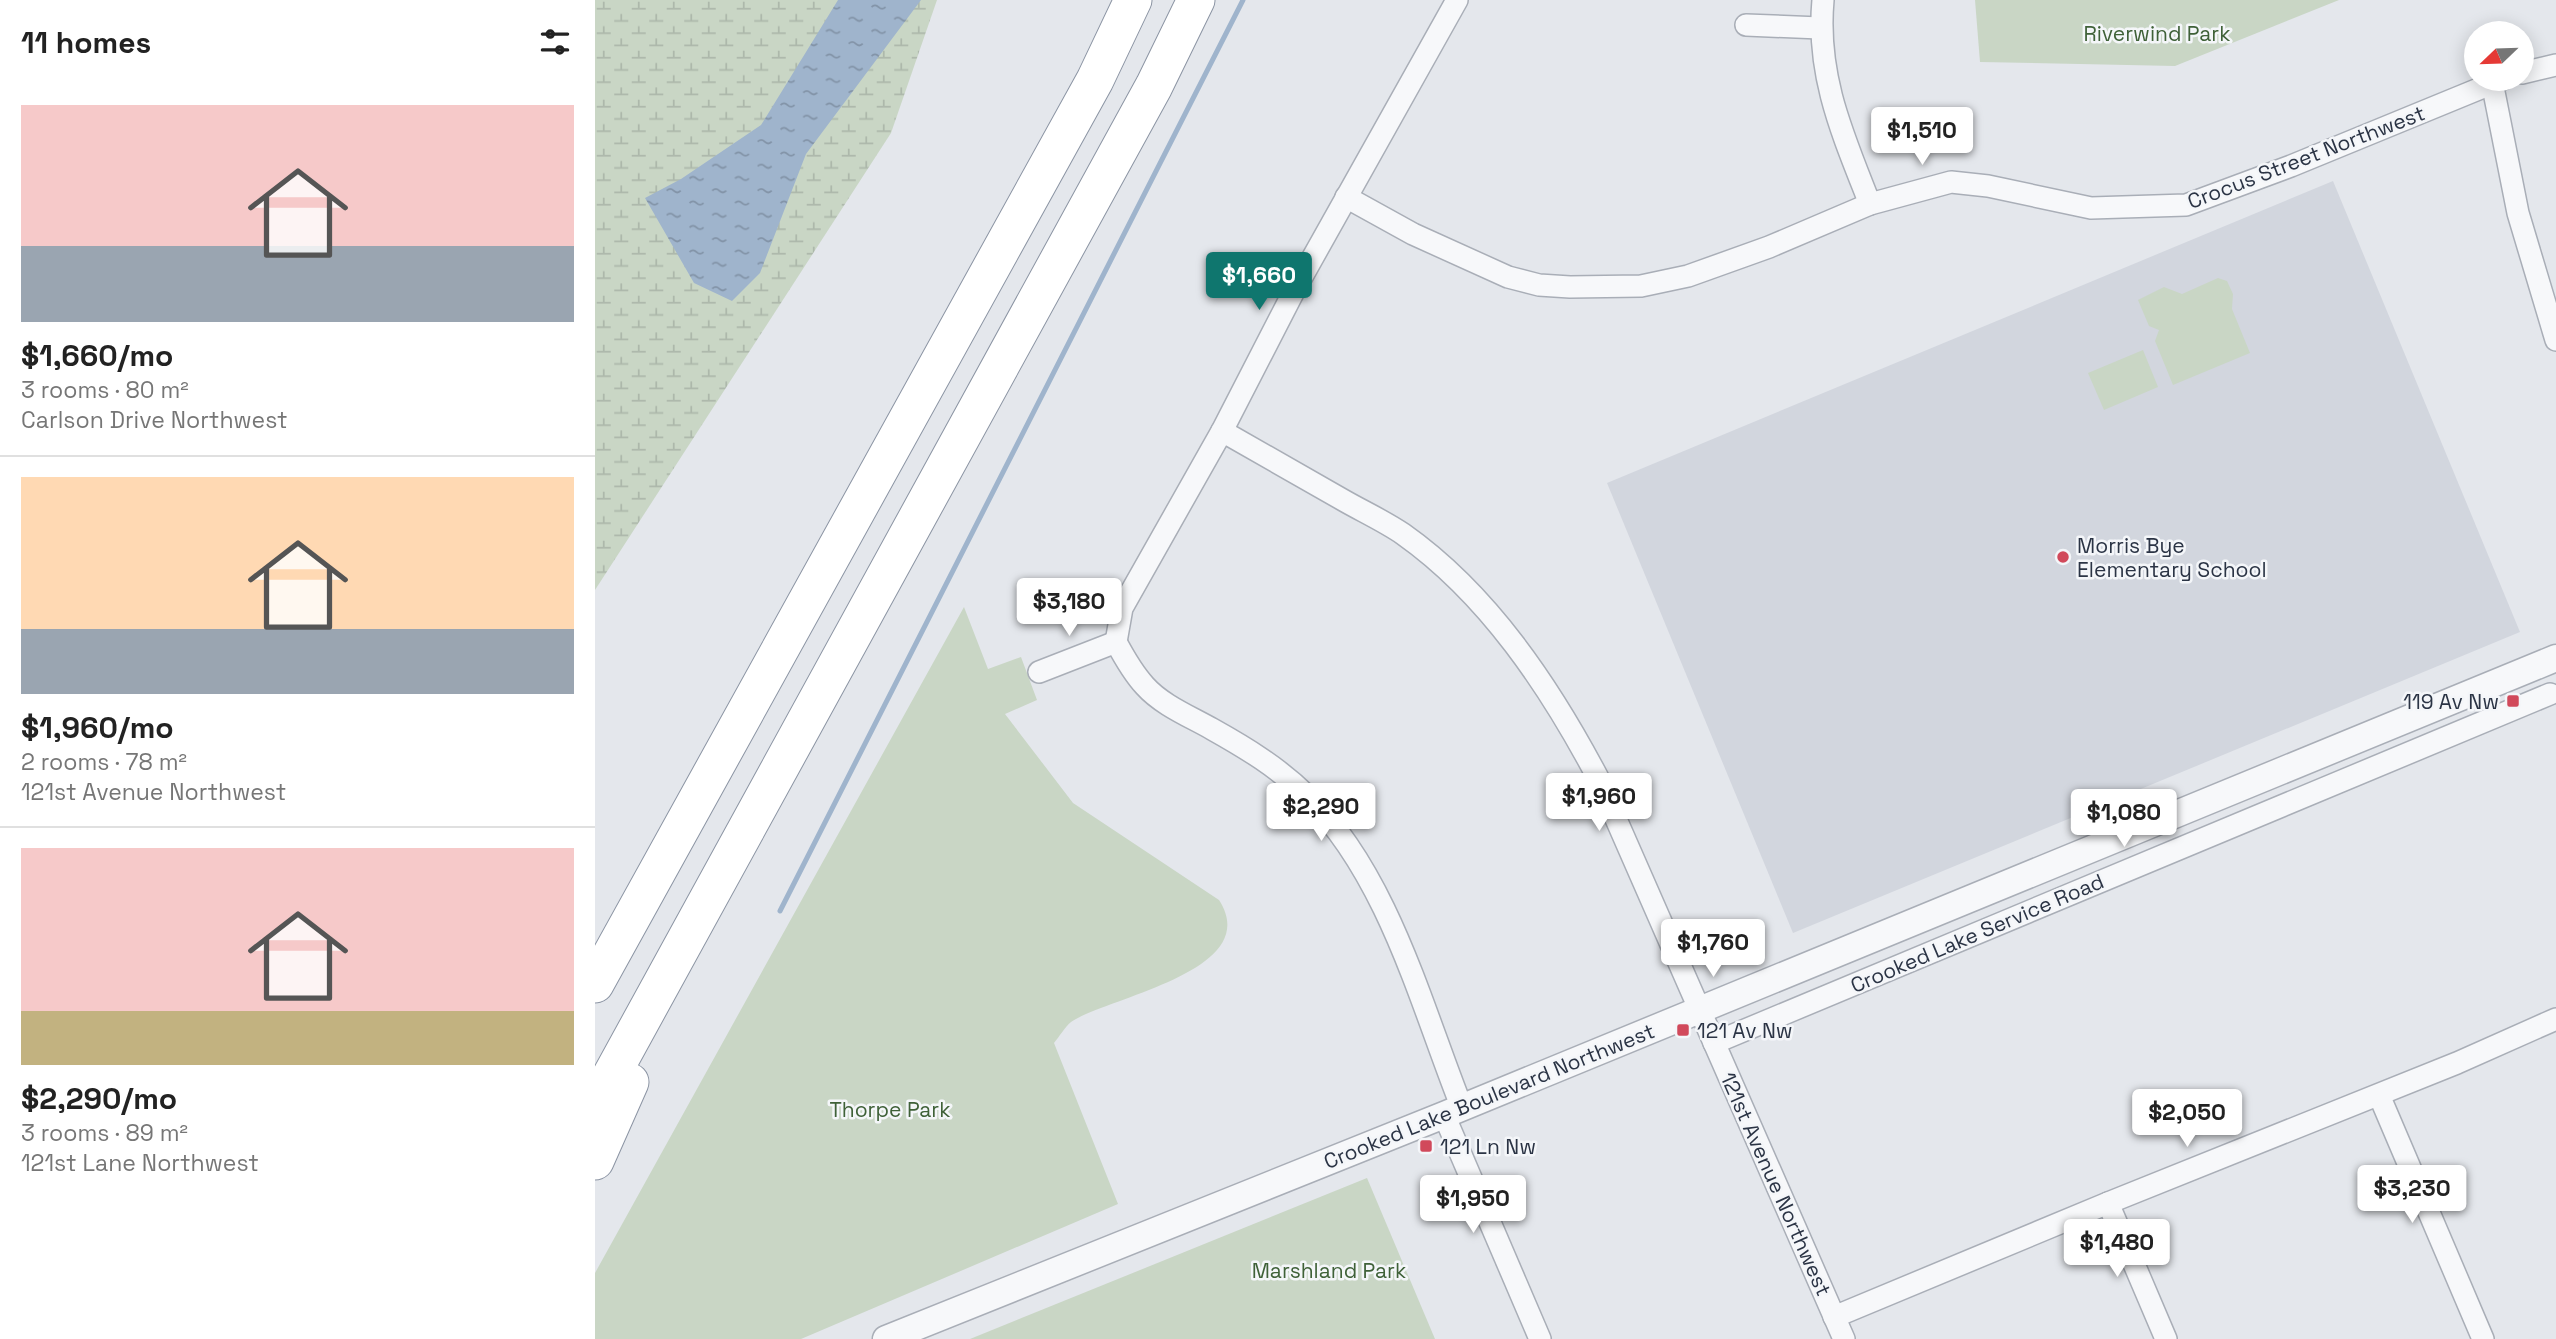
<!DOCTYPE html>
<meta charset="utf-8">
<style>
body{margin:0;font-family:"Space Grotesk",sans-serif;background:#f6f6f6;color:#222;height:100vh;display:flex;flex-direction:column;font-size:26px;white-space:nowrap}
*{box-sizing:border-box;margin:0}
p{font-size:23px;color:#767676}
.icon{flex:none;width:38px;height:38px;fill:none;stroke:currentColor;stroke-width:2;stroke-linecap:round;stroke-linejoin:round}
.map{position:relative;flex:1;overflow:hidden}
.sheet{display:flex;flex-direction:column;background:#fff;width:595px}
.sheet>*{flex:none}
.needle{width:46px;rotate:247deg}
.tools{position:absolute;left:1869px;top:21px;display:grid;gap:14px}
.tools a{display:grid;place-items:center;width:70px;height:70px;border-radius:50%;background:#fff;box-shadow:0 4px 18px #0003;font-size:35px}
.price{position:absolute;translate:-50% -60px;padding:0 16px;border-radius:7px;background:#fff;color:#222;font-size:23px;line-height:46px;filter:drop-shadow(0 2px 4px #0008)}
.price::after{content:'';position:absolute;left:50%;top:42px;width:21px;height:16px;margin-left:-10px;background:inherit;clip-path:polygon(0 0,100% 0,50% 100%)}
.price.on{background:#0f766e;color:#fff}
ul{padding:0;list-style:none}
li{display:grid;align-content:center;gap:14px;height:371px;padding:0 21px}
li+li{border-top:2px solid #e0e0e0}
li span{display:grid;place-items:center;height:217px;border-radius:0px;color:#555}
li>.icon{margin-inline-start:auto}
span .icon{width:126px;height:126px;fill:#fffc;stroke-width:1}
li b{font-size:30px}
h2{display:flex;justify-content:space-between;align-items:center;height:84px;padding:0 21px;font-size:30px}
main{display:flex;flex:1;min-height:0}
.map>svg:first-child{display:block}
.built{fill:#d2d6de}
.wetland{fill:url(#wetland-marsh)}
.green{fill:#c9d6c5}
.water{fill:url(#water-ripples)}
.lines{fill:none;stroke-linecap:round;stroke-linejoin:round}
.stream{stroke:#9fb4cc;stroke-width:5}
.minor-casing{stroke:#a9aeb7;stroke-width:24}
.tertiary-casing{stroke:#a9aeb7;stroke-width:29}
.motorway-casing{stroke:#8b94a3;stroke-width:39}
.minor{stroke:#f7f8fa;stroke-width:21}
.tertiary{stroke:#f7f8fa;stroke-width:26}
.motorway{stroke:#fff;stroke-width:37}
.poi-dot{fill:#d1495b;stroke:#f4f6f9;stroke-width:2.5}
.labels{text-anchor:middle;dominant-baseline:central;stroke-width:5;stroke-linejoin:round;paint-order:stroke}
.park-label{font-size:21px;fill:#3f6138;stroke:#f4f6f9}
.street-label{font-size:21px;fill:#2b3445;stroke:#f4f6f9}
.poi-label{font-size:21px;fill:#2b3445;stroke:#f4f6f9;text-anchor:start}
</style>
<main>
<section class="sheet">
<h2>11 homes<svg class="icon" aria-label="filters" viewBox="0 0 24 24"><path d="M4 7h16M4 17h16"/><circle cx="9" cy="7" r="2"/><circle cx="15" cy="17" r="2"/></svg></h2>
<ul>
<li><span style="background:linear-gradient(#f6c9c9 65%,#9aa5b1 0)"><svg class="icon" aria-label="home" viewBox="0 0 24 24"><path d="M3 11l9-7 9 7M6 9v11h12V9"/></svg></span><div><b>$1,660/mo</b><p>3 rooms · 80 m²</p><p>Carlson Drive Northwest</p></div></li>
<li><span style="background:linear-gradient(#ffd9b3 70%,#9aa5b1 0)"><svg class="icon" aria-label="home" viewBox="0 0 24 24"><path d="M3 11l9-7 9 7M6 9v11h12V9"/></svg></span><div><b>$1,960/mo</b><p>2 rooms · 78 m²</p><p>121st Avenue Northwest</p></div></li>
<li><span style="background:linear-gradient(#f6c9c9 75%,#c2b280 0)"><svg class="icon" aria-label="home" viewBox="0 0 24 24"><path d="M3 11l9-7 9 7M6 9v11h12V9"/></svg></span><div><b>$2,290/mo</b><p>3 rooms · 89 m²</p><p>121st Lane Northwest</p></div></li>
</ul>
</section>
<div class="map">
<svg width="1961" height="1339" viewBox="0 0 1961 1339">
<defs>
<pattern id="wetland-marsh" width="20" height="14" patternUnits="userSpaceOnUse" patternTransform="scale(1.75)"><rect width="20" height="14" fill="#c9d6c5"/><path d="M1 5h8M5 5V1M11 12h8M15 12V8" fill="none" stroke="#adb8ab"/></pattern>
<pattern id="water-ripples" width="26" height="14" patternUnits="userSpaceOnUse" patternTransform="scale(1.75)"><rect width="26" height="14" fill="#9fb4cc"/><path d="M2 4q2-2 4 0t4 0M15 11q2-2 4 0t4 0" fill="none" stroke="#8293a7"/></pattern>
</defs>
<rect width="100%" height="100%" fill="#e4e7ec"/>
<polygon class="built" points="1738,181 1925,632 1198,933 1012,483"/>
<polygon class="wetland" points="0,0 342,0 296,133 0,590"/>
<g class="green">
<polygon points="1380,0 1744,0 1580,66 1385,62"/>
<polygon points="1623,278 1632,281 1638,294 1637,309 1655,353 1578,385 1560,341 1564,330 1554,326 1543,300 1569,287 1587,294"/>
<polygon points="1548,350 1563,387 1509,410 1493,373"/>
<path d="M 369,607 L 393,669 L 426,657 L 442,700 L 410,714 L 478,803 L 624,900 C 670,971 513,997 476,1022 C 470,1027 464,1037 459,1043 L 523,1204 L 206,1339 L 0,1339 L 0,1273 Z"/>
<polygon points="772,1178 840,1339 375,1339"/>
</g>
<polygon class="water" points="243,0 326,0 211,154 165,273 137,301 99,283 50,198 86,179 166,125"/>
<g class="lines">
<polyline class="stream" points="185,911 648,0"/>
<defs>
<g id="minor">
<path d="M 1228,0 C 1221,76 1248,135 1275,204"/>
<polyline points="1151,25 1225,28"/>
<polyline points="1927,73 1961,65"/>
<polyline points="1897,82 1923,213 1961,340"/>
<polyline points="751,197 818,234 913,277 944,285 975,287 1046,286 1093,276 1174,247 1275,204 1356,182 1393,186 1496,208 1591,205 1696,166 1908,79"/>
<path d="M 627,431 C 667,454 707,477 748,500 C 767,511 789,521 808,534 C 893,594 955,687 1003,778 L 1249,1339"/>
<polyline points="521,642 527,608 627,431 699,291 862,0"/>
<path d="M 521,642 C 529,657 538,673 550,686 C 567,705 594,716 617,729 C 651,748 684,768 712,796 C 793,875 826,1005 867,1108"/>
<polyline points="444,672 521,642"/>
<polyline points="1119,1043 1955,694"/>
<polyline points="1784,1095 1888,1339"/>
<polyline points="849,1115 945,1339"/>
<polyline points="1513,1203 1571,1339"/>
<polyline points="1239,1317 1513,1203 1862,1063 1961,1019"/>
</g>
<polyline id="tertiary" points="291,1339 849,1115 1961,658"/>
<g id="motorway">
<polyline points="0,984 500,80 538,0"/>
<polyline points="0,1105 559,86 601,0"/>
<polyline points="0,1161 35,1082"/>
</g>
</defs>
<use href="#minor" class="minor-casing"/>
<use href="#tertiary" class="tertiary-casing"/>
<use href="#motorway" class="motorway-casing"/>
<use href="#minor" class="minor"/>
<use href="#tertiary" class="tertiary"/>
<use href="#motorway" class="motorway"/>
</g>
<g class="poi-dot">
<circle cx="1468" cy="557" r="7"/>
<rect x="1911" y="694" width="14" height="14" rx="3.5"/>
<rect x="1081" y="1023" width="14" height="14" rx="3.5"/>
<rect x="824" y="1139" width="14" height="14" rx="3.5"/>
</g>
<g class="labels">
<g class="park-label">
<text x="1562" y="33">Riverwind Park</text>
<text x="295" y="1109">Thorpe Park</text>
<text x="734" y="1270">Marshland Park</text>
</g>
<g class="street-label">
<text transform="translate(1711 157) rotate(-21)">Crocus Street Northwest</text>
<text transform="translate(1382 933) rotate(-23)">Crooked Lake Service Road</text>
<text transform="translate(894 1096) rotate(-22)">Crooked Lake Boulevard Northwest</text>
<text transform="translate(1181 1184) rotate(66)">121st Avenue Northwest</text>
</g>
<g class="poi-label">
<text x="1482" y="545">Morris Bye<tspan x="1482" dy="24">Elementary School</tspan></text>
<text x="1904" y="701" text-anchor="end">119 Av Nw</text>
<text x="1102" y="1030">121 Av Nw</text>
<text x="845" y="1146">121 Ln Nw</text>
</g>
</g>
</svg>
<div class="tools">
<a><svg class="needle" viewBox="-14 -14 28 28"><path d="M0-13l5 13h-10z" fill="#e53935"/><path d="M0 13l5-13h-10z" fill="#767676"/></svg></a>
</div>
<b class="price" style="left:1327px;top:167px">$1,510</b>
<b class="price on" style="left:664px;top:312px">$1,660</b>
<b class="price" style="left:474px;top:638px">$3,180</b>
<b class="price" style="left:1004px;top:833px">$1,960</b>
<b class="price" style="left:726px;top:843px">$2,290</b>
<b class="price" style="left:1529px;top:849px">$1,080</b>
<b class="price" style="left:1118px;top:979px">$1,760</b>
<b class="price" style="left:1592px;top:1149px">$2,050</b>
<b class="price" style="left:1817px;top:1225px">$3,230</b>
<b class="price" style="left:878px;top:1235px">$1,950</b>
<b class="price" style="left:1522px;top:1279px">$1,480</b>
</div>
</main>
